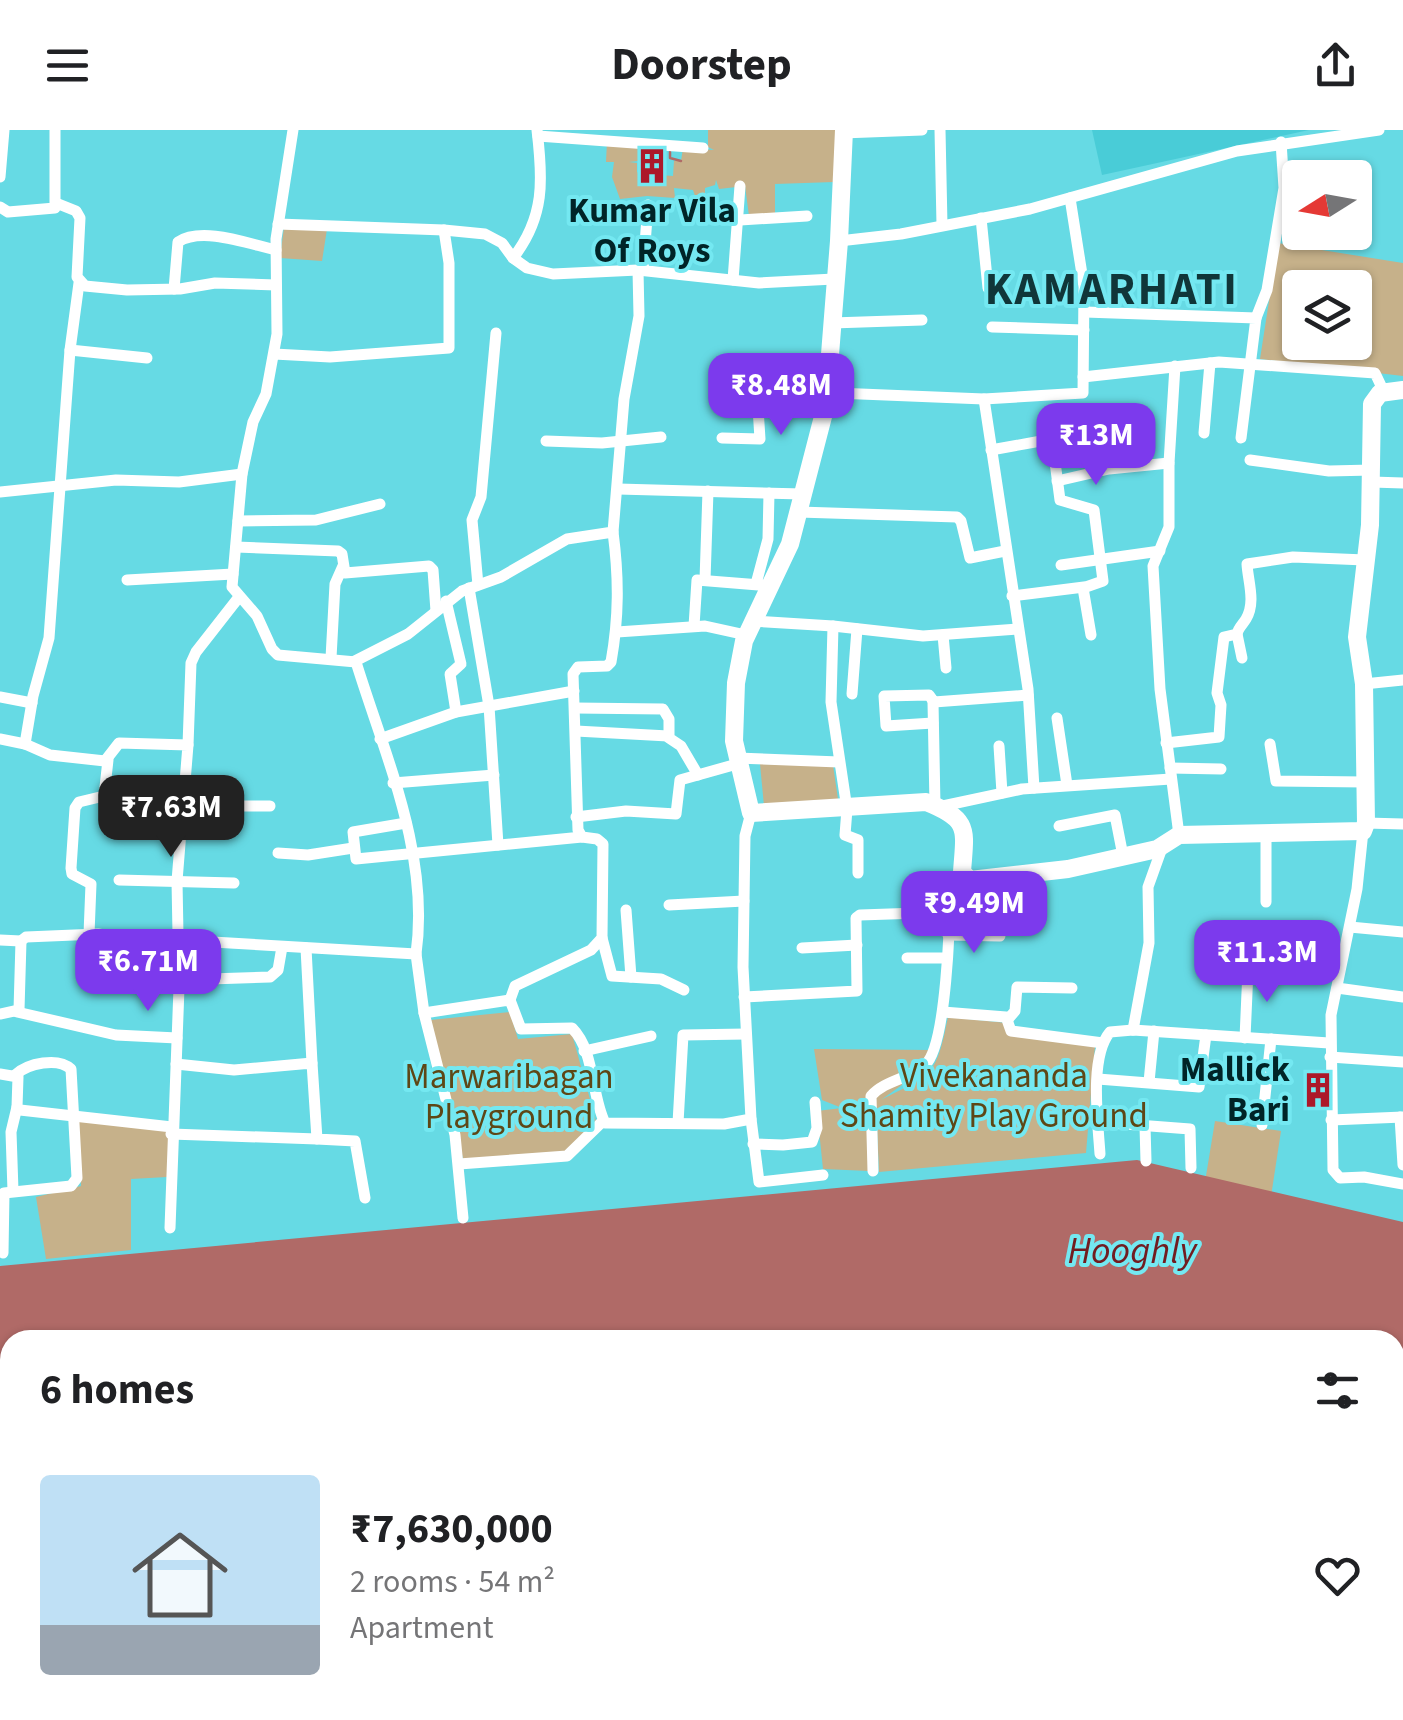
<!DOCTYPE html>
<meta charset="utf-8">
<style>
body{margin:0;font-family:"Source Sans 3",sans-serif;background:#f2f2f2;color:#202124;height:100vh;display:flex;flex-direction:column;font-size:38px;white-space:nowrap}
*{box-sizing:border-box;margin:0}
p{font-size:32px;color:#757577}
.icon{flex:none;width:55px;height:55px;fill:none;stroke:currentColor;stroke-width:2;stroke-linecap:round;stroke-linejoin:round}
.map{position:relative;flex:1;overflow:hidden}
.details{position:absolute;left:0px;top:1200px;width:1405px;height:390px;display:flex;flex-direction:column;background:#fff;border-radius:30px 30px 0 0;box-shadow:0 2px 8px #0004}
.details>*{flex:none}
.needle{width:65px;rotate:259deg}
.tools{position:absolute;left:1282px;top:30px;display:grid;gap:20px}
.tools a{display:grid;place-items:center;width:90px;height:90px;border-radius:10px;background:#fff;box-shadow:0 2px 8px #0004;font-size:50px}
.price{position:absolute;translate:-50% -85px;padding:0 22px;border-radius:20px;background:#7c3aed;color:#fff;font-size:32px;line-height:65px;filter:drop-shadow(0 2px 5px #0008)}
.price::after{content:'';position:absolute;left:50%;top:60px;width:30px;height:22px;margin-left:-15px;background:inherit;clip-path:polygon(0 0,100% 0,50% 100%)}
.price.selected{background:#222;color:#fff}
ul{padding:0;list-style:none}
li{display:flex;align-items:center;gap:30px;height:250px;padding:0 40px}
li+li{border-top:2px solid #e0e0e0}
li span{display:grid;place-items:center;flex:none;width:280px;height:200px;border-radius:10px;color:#555}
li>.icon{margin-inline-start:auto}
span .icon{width:120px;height:120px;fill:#fffc;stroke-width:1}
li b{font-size:42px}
h2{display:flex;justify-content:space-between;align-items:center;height:120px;padding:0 40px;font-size:42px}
header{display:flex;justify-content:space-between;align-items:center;height:130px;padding:0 40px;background:#fff;font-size:45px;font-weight:700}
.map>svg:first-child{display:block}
.built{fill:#49ccd7}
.green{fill:#c6b18a;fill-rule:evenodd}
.water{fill:#b06a67;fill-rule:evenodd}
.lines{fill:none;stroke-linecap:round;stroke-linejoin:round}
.stream{stroke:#b06a67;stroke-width:2.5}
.street{stroke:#fff;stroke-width:11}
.secondary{stroke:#fff;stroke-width:18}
.labels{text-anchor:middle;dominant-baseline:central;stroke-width:8;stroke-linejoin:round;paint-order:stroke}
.poi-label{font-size:35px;font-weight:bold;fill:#002427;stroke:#74e8f1}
.park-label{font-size:35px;fill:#5e4716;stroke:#74e8f1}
.water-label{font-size:38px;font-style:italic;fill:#721c20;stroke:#74e8f1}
.district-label{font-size:45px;font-weight:bold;letter-spacing:2.5px;fill:#103639;stroke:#74e8f1}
</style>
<header><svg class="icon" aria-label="menu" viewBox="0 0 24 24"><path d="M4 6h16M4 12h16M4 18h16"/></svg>Doorstep<svg class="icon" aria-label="share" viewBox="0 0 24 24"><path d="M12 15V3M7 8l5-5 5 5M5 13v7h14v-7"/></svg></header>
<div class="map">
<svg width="1403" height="1590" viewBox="0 0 1403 1590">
<rect width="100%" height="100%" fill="#66dae4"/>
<polygon class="built" points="1092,0 1309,0 1102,45"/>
<g class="green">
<polygon points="708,0 842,0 834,52 775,54 775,85 749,86 745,56 719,59 716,50 715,55 705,58 705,65 695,66 693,60 674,58 675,68 647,66 620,69 612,47 614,32 606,32 607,11 652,16 651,27 639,25 638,31 629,32 637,33 637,42 646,47 647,44 673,46 674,31 681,31 683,18 714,20 708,17"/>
<polygon points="284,97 327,99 322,131 280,128"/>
<path d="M 1278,113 L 1403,133 L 1403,246 L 1260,229 ZM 1300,158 L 1355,158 L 1355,212 L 1300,212 Z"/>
<polygon points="760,634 833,635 839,676 764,676"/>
<polygon points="510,882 518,909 572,904 596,991 564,1022 463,1029 430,890"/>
<path d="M 948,887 L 1007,893 L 1007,903 L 1095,916 L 1086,1023 L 879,1042 L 876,974 L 869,1041 L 823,1039 L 817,981 L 842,978 L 822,970 L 814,919 L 930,920 L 913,947 L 881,970 C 934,943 936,946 948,887 Z"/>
<polygon points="76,990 170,998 167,1047 131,1049 131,1120 46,1129 36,1067 81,1056"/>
<polygon points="1215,991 1281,1001 1270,1073 1204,1058"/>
</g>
<path class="water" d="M 1137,1030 L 1403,1092 L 1403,1590 L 0,1590 L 0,1136 ZM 10,1210 L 1395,1210 L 1395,1580 L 10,1580 Z"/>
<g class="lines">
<polyline class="stream" points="670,22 670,28 681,31"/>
<g class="street">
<path d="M 293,0 L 276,109 L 277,204 L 266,264 L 253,292 L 242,344 L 232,457 L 257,486 L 272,519 L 278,525 L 356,532 C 385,626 430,724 416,824"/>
<polyline points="940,0 942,95"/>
<polyline points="842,3 922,0"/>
<polyline points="538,6 703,18"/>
<polyline points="0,47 4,0"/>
<polyline points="56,73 76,81 80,88 77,147 85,156 127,160 180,159 215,153 276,155"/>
<polyline points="0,77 8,82 55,78 55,0"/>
<polyline points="981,88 988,158"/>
<polyline points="740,90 807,86"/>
<polyline points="278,94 444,100 485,104 502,113 513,128 527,138 553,144 638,140 759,153 834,149"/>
<polyline points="839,111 901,104 1030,79 1237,21 1379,0"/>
<path d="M 513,128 C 545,87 543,50 537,0"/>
<polyline points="643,140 648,75"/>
<polyline points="733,150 740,56"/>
<path d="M 174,159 L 178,112 C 202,96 249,114 276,120"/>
<polyline points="1085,182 1256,188 1241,308"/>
<polyline points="1256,188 1267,160 1284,58 1281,12"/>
<polyline points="832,193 922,190"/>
<polyline points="992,197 1084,200"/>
<polyline points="70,220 147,228"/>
<polyline points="274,224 330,227 449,218 449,133 444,100"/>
<polyline points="1175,236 1169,333 1169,397 1153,436 1160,559 1179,705"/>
<polyline points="1083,247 1219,232 1375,243 1384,262"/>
<polyline points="984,269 1028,559 1034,658"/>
<polyline points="1204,303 1210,233"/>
<polyline points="722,308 760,309 757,262 760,260 984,269 1083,263 1084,157 1070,68"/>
<polyline points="546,311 602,313 661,307"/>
<polyline points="991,320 1052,309 1060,370 1094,380 1103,451 1083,458 1091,505"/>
<polyline points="1250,330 1329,341 1372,340"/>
<polyline points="1057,351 1109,339 1169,333"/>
<polyline points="1372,352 1403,353"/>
<polyline points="618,359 803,364"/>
<polyline points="0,362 116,350 179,352 242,344"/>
<polyline points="799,382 957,387 961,391 970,428 1005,421"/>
<polyline points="238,391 316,390 380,374"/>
<polyline points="236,417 338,421 342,424 345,443 429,436 433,440 436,481"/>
<polyline points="1061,435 1160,421"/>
<polyline points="127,450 233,444"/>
<polyline points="705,450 708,361"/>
<polyline points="756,454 768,409 769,363"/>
<polyline points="478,455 472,390 481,367 496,203"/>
<polyline points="469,458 489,576 498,715"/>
<polyline points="1012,466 1084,457"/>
<polyline points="446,471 461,534 450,544 456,582"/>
<polyline points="752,491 833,496 923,506 1018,499"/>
<polyline points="694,496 697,450 772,456"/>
<polyline points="833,496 831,572 847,679 845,705 858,710 858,743"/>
<polyline points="617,502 705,496 746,505"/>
<polyline points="1237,504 1242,528"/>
<polyline points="943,505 946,538"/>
<polyline points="331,528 335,454 343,436"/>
<polyline points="355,531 408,504 462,461 501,447 567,409 613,402 624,269 639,186 638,140"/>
<polyline points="1364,554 1403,550"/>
<polyline points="852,564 857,499"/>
<polyline points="0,567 32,573"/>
<polyline points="933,572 935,676"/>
<polyline points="575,578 663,579 669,589 669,608 681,616 698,645"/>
<polyline points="1057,588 1067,655"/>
<polyline points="933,593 886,596 884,566 929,565 934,572 1028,565"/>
<polyline points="576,601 668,606"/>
<polyline points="0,609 25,614 50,625 105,631 119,613 188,615 177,751 179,858 170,1098"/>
<polyline points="380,609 456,582 574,561"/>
<path d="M 1166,613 L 1219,607 L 1221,575 L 1217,563 L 1224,507 L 1237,504 C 1238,498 1243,494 1246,489 C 1256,472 1248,452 1247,434 L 1293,427 L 1365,430"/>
<polyline points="25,614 33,566 49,508 70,220 79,153"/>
<polyline points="1270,614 1276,651 1365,652"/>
<polyline points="188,615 191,533 196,522 239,467"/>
<polyline points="999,616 1002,663"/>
<polyline points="737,628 839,632"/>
<polyline points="1170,638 1221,639"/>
<polyline points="185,653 231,652"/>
<polyline points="393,653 494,645"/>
<polyline points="184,676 270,676"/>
<polyline points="938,677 1022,659 1171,649"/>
<polyline points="576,687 626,681 676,684 680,650 737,634"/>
<polyline points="406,693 353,702 356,729 582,707"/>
<polyline points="1366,693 1403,694"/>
<polyline points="1059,696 1115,685 1123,726"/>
<polyline points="1363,701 1357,759 1331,885 1333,1040 1340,1048 1364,1047 1403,1054"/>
<polyline points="1266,703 1266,772"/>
<polyline points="278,723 308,725 353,718"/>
<polyline points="119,750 234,753"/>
<polyline points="669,775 744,771"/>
<polyline points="626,780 631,847"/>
<polyline points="1350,797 1403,802"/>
<polyline points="89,804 91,754 72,744 71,738 75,678 79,672 104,666 108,630"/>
<polyline points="948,805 1000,806"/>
<polyline points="602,808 612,846 661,849 684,860"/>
<polyline points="0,810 21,811"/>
<polyline points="178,810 416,824 424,883 455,1005 463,1088"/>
<polyline points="306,818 312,933"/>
<polyline points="802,818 857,815"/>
<polyline points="907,828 946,828"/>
<polyline points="179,850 270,847 278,840 282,817"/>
<polyline points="1337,858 1403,867"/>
<polyline points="744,867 857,861 856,788 860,785 919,783 921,799 948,801"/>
<path d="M 510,870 L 515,856 L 591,820 L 602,808 L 603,714 L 597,709 L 582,707 L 578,700 L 573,544 L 578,537 L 607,536 L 611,532 C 619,487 619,448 613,402"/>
<polyline points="17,882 116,905 177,908"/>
<polyline points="943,882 1006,887 1011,901 1103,913"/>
<path d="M 424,883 L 510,870 L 521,899 L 572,898 C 595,921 591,965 605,993 L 724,994 L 751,989 L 743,837 L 745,706 L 751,683"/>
<polyline points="0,884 19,880 21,811 26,807 98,804 151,812"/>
<polyline points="1009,888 1015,881 1017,857 1072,858"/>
<polyline points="1133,900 1149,813 1148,757 1162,718"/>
<polyline points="1245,908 1248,840"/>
<polyline points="584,921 651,906"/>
<polyline points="1330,927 1403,932"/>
<polyline points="176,934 234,940 312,933 317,1009 355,1011 365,1068"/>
<polyline points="0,944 18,947 17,977 20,980 172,997"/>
<polyline points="1098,949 1199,957 1206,905"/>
<polyline points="1149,952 1154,901"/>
<polyline points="1400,987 1403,1035"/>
<polyline points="751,989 759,1052 823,1045"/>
<polyline points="1331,990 1403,987"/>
<polyline points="1098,992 1190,999 1191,1038"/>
<polyline points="678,993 683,905 746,904"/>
<polyline points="1262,995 1271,909"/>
<polyline points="1145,996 1146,1031"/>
<polyline points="171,1004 317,1009"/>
<polyline points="753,1014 783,1015 812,1012 817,998 815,972"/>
<path d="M 1100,1024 C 1098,992 1089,927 1110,902 L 1133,900 L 1329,913"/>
<polyline points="459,1034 567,1026 603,991"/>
<path d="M 873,1041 L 871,966 C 885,950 909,949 925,935 C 947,916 950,788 950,757 L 968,750"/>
<polyline points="13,1061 11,1002 17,977"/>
<path d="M 3,1123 L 4,1063 L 71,1056 L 77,1048 L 71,939 C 58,927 28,933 15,945"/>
</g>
<path class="secondary" d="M 844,0 L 839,111 L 826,275 L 790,414 L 744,511 L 736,553 L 734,611 L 751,683 L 926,672 C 971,690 965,699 962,742 L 970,750 L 1068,739 L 1157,719 L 1179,705 L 1363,701 L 1366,693 L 1364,554 L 1357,507 L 1370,395 L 1372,274 L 1380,263 L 1403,260"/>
</g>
<defs>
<symbol id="building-bare" viewBox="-9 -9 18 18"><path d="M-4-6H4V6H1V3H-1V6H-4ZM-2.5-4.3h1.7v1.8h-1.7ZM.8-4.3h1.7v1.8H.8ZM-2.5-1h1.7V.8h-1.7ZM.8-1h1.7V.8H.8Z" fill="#ac1829" stroke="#74e8f1" stroke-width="2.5" paint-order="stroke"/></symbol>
</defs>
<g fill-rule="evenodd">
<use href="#building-bare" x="627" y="11" width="50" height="50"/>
<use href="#building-bare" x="1293" y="935" width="50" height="50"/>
</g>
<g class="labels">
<g class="poi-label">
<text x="652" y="81">Kumar Vila<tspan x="652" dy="40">Of Roys</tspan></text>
<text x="1290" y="940" text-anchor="end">Mallick<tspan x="1290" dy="40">Bari</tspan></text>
</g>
<g class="park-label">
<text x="994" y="946">Vivekananda<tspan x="994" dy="40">Shamity Play Ground</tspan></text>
<text x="509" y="947">Marwaribagan<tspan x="509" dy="40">Playground</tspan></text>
</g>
<g class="water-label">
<text x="1132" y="1121">Hooghly</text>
</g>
<g class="district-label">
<text x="1112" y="160">KAMARHATI</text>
</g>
</g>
</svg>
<div class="tools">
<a><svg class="needle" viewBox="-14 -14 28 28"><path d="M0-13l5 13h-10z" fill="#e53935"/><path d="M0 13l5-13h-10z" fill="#757577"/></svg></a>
<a><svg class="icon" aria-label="layers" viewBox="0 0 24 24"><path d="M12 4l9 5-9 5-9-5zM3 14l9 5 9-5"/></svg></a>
</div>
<b class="price" style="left:781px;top:308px">₹8.48M</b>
<b class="price" style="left:1096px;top:358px">₹13M</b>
<b class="price selected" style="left:171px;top:730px">₹7.63M</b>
<b class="price" style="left:974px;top:826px">₹9.49M</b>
<b class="price" style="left:1267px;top:875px">₹11.3M</b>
<b class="price" style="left:148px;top:884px">₹6.71M</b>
<section class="details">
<h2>6 homes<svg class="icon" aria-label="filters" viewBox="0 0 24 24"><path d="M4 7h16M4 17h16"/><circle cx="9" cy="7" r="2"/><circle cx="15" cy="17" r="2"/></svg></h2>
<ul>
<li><span style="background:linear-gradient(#bfe0f5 75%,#9aa5b1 0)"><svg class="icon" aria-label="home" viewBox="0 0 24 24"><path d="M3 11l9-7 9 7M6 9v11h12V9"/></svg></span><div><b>₹7,630,000</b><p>2 rooms · 54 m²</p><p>Apartment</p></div><svg class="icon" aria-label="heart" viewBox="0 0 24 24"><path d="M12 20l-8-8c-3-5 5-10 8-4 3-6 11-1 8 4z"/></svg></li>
</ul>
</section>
</div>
